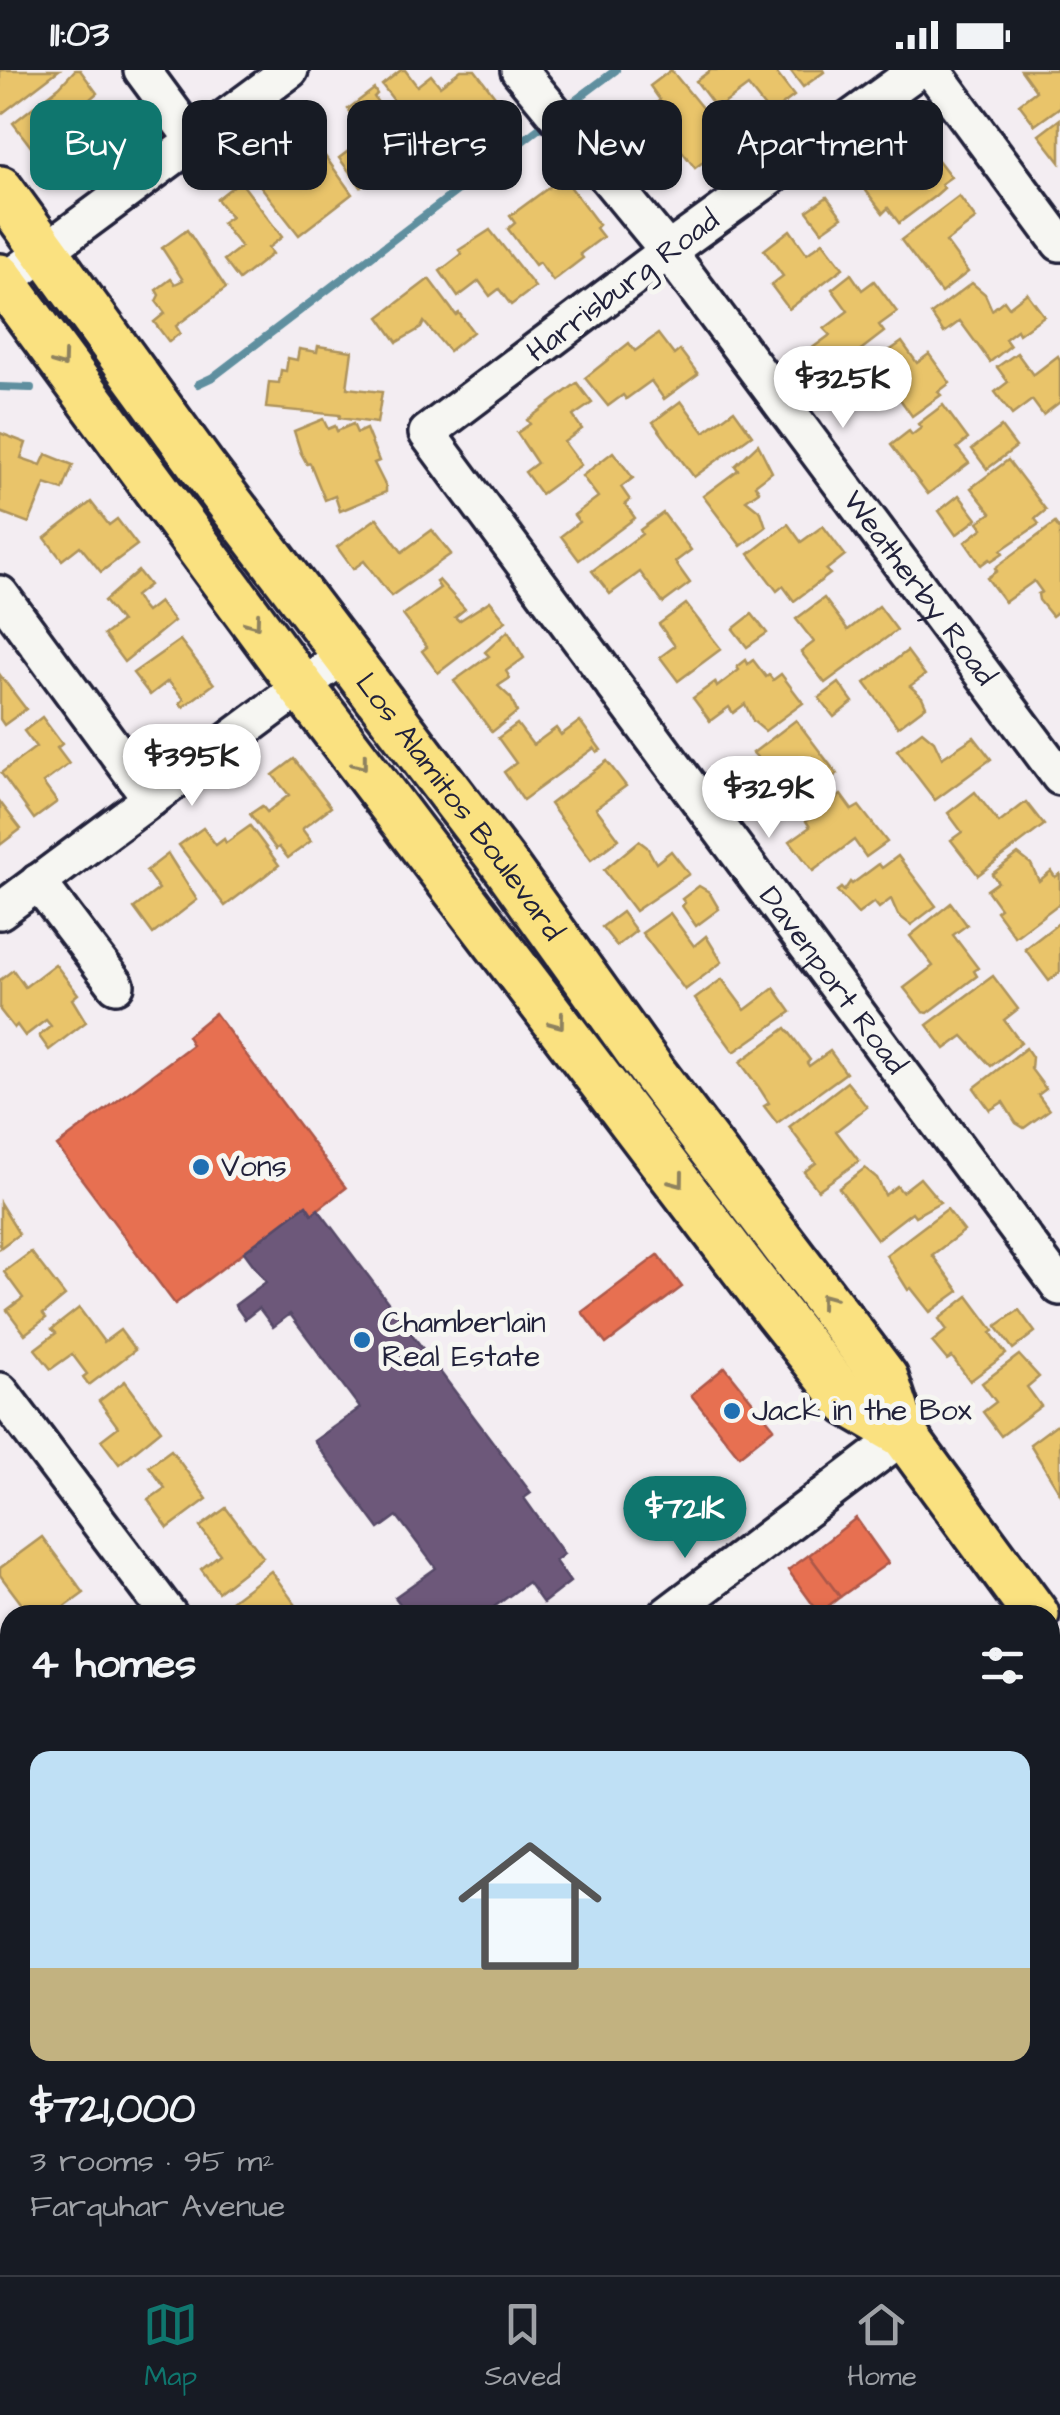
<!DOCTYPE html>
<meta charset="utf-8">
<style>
body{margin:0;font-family:"Architects Daughter",sans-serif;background:#242831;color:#f1f3f6;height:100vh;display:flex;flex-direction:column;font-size:38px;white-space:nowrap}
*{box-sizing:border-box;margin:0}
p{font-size:32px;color:#9ea1a6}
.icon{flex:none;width:55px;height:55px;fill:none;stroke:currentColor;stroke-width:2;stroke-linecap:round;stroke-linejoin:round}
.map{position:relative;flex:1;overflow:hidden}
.side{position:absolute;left:0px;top:1535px;width:1060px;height:670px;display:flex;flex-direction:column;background:#171b24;border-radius:30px 30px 0 0;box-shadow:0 2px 8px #0004}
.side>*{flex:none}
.top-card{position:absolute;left:30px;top:30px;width:1000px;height:90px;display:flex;gap:20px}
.price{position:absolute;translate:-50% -85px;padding:0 22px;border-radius:35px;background:#fff;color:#222;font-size:32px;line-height:65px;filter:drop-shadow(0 2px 5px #0008)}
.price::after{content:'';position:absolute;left:50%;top:60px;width:30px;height:22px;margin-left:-15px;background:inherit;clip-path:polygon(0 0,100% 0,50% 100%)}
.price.selected{background:#0f766e;color:#fff}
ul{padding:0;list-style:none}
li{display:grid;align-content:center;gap:20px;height:530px;padding:0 30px}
li span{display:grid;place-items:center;height:310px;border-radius:20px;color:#555}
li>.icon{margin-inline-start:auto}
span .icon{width:180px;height:180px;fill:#fffc;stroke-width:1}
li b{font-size:42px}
h2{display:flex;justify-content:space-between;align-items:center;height:120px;padding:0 30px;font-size:42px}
.tag{padding:0 35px;border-radius:20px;background:#171b24;box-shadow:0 2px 8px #0004;font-size:35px;line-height:90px}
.tag.selected{background:#0f766e;color:#fff}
.status{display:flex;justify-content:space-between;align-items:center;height:70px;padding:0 50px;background:#171b24;direction:ltr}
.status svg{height:28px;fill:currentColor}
.dock{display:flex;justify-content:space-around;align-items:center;height:140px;border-top:2px solid #363941;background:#171b24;font-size:28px;color:#9ea1a6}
.dock a{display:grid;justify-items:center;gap:5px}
.dock .selected{color:#0f766e}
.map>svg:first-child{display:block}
.homes{fill:#e9c46a;stroke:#ad935c;stroke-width:2.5}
.shops{fill:#e76f51;stroke:#ac584a;stroke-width:2.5}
.offices{fill:#6d597a;stroke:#564867;stroke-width:2.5}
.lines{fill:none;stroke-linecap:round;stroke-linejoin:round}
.stream{stroke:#5e8f9f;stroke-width:8}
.building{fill:#e9c7f4;stroke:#22223b;stroke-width:2.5}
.minor-casing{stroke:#22223b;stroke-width:42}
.major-casing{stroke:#22223b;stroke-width:52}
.minor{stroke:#f6f6f2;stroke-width:35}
.major{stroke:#fae180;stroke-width:45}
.oneway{stroke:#8e825e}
.poi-dot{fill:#1f6fb2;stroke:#f6f6f2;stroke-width:4}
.labels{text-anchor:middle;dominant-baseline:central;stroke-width:10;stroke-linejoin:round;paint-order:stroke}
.street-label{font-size:30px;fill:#22223b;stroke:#f6f6f2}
.poi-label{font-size:30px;fill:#22223b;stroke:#f6f6f2;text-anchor:start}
</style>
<div class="status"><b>11:03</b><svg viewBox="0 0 49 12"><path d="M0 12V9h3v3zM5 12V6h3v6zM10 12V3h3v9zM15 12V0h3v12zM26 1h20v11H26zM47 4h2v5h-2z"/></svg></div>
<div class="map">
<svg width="1060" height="2205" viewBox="0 0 1060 2205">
<rect width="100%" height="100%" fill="#f3edf2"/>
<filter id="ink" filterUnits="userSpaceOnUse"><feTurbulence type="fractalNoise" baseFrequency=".01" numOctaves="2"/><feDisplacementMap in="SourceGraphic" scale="20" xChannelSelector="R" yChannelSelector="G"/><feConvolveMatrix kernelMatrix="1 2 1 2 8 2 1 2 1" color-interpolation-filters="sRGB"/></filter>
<g filter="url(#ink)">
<g class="homes">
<polygon points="0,0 59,0 0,45"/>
<polygon points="75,0 80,0 97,23 68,48 74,51 89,75 75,85 80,92 56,110 13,53 59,17"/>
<polygon points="401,0 405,0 417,16 431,5 440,16 461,0 475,0 507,42 479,64 462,42 424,70 382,15"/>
<polygon points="671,0 730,72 695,98 672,68 655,81 635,54 660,30 650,16"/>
<polygon points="711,0 774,0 794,26 770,44 748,16 717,39 696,11"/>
<polygon points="790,0 823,0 824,2 803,17"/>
<polygon points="1021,0 1060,0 1060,37 1035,55 1019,34 1036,21"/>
<polygon points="374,19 377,24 374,27 386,44 378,50 405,84 361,117 339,88 359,73 351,63 361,56 348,39"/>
<polygon points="1060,49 1060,92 1039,65"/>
<polygon points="915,60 951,107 941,114 944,118 935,126 899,153 888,138 883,143 854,105 872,90 885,108 904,94 891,78"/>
<polygon points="322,82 352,124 299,165 255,109 279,91 293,110 302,97"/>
<polygon points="563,107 599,155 596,158 603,167 580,184 583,188 553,211 539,192 535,195 508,159 515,153 510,146"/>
<polygon points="240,111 282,167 268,178 272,184 239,210 224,190 241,177 222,153 231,147 217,129"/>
<polygon points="959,126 976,149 946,172 968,202 941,223 901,170"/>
<polygon points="827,127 842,147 822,161 807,141"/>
<polygon points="187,160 226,218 176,256 180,263 169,272 154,252 165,243 156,231 159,225 156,220 171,209 175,214 183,210 162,178"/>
<polygon points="490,160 535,217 511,235 499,219 490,226 479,211 458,227 440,201 462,184 459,180"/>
<polygon points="790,160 807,184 823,172 843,198 789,239 771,215 783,206 764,180"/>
<polygon points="851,204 862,220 874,211 897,242 879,255 884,262 845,292 848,296 833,308 811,279 830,265 824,259 848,241 832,219"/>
<polygon points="429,209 456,245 459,243 473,262 449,281 424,252 421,258 397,272 379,247"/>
<polygon points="972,213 985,224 992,240 1004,230 1009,237 1027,223 1044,246 1019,264 1017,260 1005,269 1010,276 990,292 960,251 944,263 931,244"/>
<polygon points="658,264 674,285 680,280 698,304 664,329 651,311 626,329 623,325 608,336 585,308 629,273 635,281"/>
<polygon points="902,272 917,293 929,284 950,313 938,322 941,325 912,346 890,315 860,337 842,314"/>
<polygon points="318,276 352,281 347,318 382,322 377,353 339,348 340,345 266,338 269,312 279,313 281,300 286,301 288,288 297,290 299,279 317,282"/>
<polygon points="1017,283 1033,305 1058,286 1060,290 1060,332 1043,345 1032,330 1012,345 995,322 1008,312 997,297"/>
<polygon points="577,313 592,333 573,346 582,359 564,372 581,395 541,424 525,402 537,393 517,363 530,354 527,350"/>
<polygon points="681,331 704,362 734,340 752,365 694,407 653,352"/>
<polygon points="943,335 968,369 957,378 969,393 928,424 891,375 909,361 912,365 921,358 918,354"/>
<polygon points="323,349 328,359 335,356 337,361 353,354 357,363 366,359 379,391 374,393 386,417 386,422 340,441 335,426 325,430 310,393 307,394 301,383 294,361"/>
<polygon points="1001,357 1016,377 987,399 972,379"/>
<polygon points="0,363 26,373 21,388 41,395 46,384 73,395 63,420 45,414 29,453 0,442"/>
<polygon points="758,374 772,402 755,415 759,421 746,430 761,442 766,457 741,476 703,426 738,400 735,396"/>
<polygon points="613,382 633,408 621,417 630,430 625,434 635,448 579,490 561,466 579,452 574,445 598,427 582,406"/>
<polygon points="1008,390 1046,440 1035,449 1039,454 1001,480 1003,483 991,491 989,489 981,495 965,472 983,458 978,452 991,443 971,418"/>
<polygon points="959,425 977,449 956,465 939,441"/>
<polygon points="91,432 109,455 117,449 137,475 101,502 80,476 62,490 45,468"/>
<polygon points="663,443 691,480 675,492 690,513 663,533 640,502 610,524 592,501 642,464 640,460"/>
<polygon points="377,448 402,482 432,460 451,484 391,526 364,491 353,499 337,477"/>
<polygon points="1055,453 1060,460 1060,540 1052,546 1039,530 1038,524 1042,522 1034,511 1005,532 987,508 997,501 995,498"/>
<polygon points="788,454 801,472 823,456 845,485 826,500 830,504 794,531 783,516 777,521 749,484"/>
<polygon points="138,501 149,515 135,526 141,536 146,542 159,532 174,551 124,592 104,565 121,552 104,531"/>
<polygon points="439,510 465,539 455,547 459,551 490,531 506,551 438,603 422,581 427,577 403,545 440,518 436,512"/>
<polygon points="824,528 848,560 879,536 897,560 825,613 801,582 814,572 796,549"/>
<polygon points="686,534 721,579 678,611 660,587 675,576 659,554"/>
<polygon points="752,544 767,563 747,577 733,559"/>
<polygon points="508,561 524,588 506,601 510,608 498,616 511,628 517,642 492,662 454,611 489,586 485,582"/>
<polygon points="180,570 214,614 183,637 180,633 184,629 168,611 150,625 133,603"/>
<polygon points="907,581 925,605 910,616 922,627 926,636 898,657 865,613"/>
<polygon points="746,590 748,594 753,590 766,607 769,605 773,610 781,604 803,633 765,661 753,651 745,634 733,643 729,637 710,651 693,628 715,612 717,617 739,600 737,597"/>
<polygon points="0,605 26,639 4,655 0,649"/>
<polygon points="839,613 853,632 834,647 819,628"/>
<polygon points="42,647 62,674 57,678 69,694 43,713 57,732 34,749 1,703 36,677 24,661"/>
<polygon points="796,650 837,704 778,748 761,726 781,712 753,683"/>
<polygon points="580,651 601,680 597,682 594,678 523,730 504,702 516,693 498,668 517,654 533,675 556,658 561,665"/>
<polygon points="922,661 934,671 942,688 974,667 991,689 935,730 897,680"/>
<polygon points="294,689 331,737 302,759 311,771 288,788 279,777 276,779 250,744 262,736 267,742 289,725 273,705"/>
<polygon points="607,691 626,716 596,738 619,769 591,790 550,734"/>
<polygon points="975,722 999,753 1026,732 1044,755 978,805 951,770 962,762 948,743"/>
<polygon points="841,725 852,740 859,736 887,772 866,787 854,770 813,801 790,771 810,757 806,751"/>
<polygon points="0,732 21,759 0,775"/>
<polygon points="250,756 279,795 225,836 179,775 203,758 216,775 224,769 226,773"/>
<polygon points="639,771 647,777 656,793 671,781 689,804 635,841 604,800"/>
<polygon points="168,784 197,830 153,864 134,838 159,819 146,801"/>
<polygon points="1018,784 1031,794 1039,811 1051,801 1055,807 1060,804 1060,833 1015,867 996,841 1000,838 987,820 998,812 992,804"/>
<polygon points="898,786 936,836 911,855 898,845 891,829 879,838 874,832 858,844 837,821 841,818 844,821 850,812 852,814 879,794 882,798"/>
<polygon points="699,816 709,822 719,839 696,856 682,836 685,833 682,829"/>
<polygon points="951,833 967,855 953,865 978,898 974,901 977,906 928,943 923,942 904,918 933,896 910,866"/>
<polygon points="622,842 636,861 617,876 602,857"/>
<polygon points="670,843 694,876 706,866 722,892 685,920 642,863"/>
<polygon points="1060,852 1060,902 1049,911 1025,879"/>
<polygon points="55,894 78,924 72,929 86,952 49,980 39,966 51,956 46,950 25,966 17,955 14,958 0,940 0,910 13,900 25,917"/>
<polygon points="993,906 1018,939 1004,950 1021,973 991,996 963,966 945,979 927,955"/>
<polygon points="722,909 745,940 774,918 791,942 734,982 695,929"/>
<polygon points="786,958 810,990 807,993 809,996 830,981 846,1003 777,1053 764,1036 769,1033 760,1019 740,992"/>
<polygon points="1026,978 1032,987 1031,999 1046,1019 1038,1025 1049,1040 1024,1058 1016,1053 1003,1032 990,1040 974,1018"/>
<polygon points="847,1012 867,1037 836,1061 859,1091 818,1120 804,1102 816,1093 789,1057"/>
<polygon points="865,1098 877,1108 885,1125 897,1116 902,1122 920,1108 940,1132 915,1146 912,1142 877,1169 839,1118"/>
<polygon points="0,1133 19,1164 0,1178"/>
<polygon points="947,1139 964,1161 932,1185 959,1221 930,1242 911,1218 908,1220 886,1185"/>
<polygon points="31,1182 65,1226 43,1244 46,1248 25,1264 7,1240 23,1228 4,1202"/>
<polygon points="968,1226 994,1261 991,1263 1006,1284 970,1311 952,1287 947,1290 932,1272 947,1260 939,1249"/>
<polygon points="79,1238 104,1272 120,1260 135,1280 89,1315 83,1307 87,1304 72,1284 51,1299 35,1279 56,1263 52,1259"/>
<polygon points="1019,1240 1035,1262 1013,1279 996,1256"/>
<polygon points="1019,1285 1039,1307 1027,1317 1041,1336 1001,1366 983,1342 996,1332 982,1313"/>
<polygon points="125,1311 161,1360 119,1394 101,1370 118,1357 99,1331"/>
<polygon points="1057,1354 1060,1359 1060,1423 1030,1374"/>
<polygon points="171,1380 207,1429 168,1458 148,1430 165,1418 149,1396"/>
<polygon points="226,1438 263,1487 218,1522 201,1499 220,1484 200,1457"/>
<polygon points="42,1467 84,1523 54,1545 30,1545 0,1505 0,1498"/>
<polygon points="271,1501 303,1545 235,1545 227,1534"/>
<polygon points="3,1597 10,1606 10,1676 0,1684 0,1600"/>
<polygon points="5,1901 10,1908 10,1932 2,1939 10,1949 10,1973 0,1980 0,1905"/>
</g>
<g class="shops">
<polygon points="215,943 346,1118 312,1144 306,1135 175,1234 57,1076 192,975 187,966"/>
<polygon points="658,1185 682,1217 606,1274 582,1242"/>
<polygon points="725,1297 774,1358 739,1386 691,1325"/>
<polygon points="856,1448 888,1493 840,1527 809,1485"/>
<polygon points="809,1485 840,1527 819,1543 788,1500"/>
<polygon points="1050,1682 1060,1695 1060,1749 1050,1757"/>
<polygon points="1060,1749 1060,1794 1050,1802 1050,1757"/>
</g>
<polygon class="offices" points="306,1135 312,1144 318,1139 531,1423 524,1428 564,1484 555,1491 570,1512 543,1533 528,1512 483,1545 416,1545 414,1542 408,1545 395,1527 436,1498 397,1446 379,1459 314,1371 360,1338 290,1244 273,1257 259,1238 245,1249 235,1235 266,1212 244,1182"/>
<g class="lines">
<g class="stream">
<polyline points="565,38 616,0"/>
<polyline points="198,314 213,307 550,50"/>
<polyline points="0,317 31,318"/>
</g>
</g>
<g class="building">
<polygon points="7,2103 10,2107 10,2171 0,2158 0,2108"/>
<polygon points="310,2195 372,2195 379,2205 318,2205"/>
<polygon points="476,2195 534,2195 535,2197 524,2205 484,2205"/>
<polygon points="708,2195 729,2195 736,2205 695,2205"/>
<polygon points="752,2195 803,2195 811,2205 759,2205"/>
<polygon points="816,2195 864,2195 872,2205 824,2205"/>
</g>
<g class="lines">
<defs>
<g id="minor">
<polyline points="142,0 195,72"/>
<path id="s1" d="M 519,0 L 668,181 L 1060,707"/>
<path id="s2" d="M 918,0 L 668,181 L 427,363 L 1060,1217"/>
<polyline points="932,0 1060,173"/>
<polyline points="0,215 290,0"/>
<polyline points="0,524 151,729"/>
<polyline points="38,812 116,915"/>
<polyline points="0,841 344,585"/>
<polyline points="0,1321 169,1545"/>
<polyline points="667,1545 904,1365"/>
<polyline points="0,1811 10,1824"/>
<polyline points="1050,1873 1060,1865"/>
<polyline points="0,2044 10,2036"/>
<polyline points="424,2195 431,2205"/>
<polyline points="601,2205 615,2195"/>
</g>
<g id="major">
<path id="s3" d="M 0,119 L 201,395 L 507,798 L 655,1005 L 885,1308 L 904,1365 L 1036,1545"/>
<polyline points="0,207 301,616 775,1240 849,1333 904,1365"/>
</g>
</defs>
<use href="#minor" class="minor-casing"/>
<use href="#major" class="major-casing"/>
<use href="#minor" class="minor"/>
<use href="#major" class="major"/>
</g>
<defs><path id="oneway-chevron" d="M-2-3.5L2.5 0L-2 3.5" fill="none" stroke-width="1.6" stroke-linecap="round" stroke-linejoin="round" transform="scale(2.5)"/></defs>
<g class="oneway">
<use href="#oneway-chevron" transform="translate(61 291) rotate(54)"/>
<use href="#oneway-chevron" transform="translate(254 552) rotate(54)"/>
<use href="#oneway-chevron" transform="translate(361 693) rotate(52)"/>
<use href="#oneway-chevron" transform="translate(558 952) rotate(53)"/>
<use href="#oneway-chevron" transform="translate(678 1111) rotate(53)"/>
<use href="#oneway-chevron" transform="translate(826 1230) rotate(-127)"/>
</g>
</g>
<g class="poi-dot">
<circle cx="201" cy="1097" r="10"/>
<circle cx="362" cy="1270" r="10"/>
<circle cx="732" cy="1341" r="10"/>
</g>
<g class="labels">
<g class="street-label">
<text transform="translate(623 216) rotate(-37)">Harrisburg Road</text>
<text stroke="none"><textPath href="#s1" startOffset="655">Weatherby Road</textPath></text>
<text stroke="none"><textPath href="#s3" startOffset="770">Los Alamitos Boulevard</textPath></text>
<text stroke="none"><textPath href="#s2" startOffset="1292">Davenport Road</textPath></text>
</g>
<g class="poi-label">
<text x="221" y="1097">Vons</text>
<text x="382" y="1253">Chamberlain<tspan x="382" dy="34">Real Estate</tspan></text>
<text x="752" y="1341">Jack in the Box</text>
</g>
</g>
</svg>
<b class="price" style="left:843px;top:361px">$325K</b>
<b class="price" style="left:192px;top:739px">$395K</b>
<b class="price" style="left:769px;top:771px">$329K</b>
<b class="price selected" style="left:685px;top:1491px">$721K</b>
<div class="top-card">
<a class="tag selected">Buy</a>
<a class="tag">Rent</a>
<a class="tag">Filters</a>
<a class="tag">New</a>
<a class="tag">Apartment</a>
</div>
<section class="side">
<h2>4 homes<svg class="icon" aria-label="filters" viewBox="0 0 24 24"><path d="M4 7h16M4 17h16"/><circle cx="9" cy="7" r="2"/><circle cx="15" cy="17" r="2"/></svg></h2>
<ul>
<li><span style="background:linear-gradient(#bfe0f5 70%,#c2b280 0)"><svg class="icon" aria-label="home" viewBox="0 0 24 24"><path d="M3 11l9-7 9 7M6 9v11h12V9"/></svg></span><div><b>$721,000</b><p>3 rooms · 95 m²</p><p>Farquhar Avenue</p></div></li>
</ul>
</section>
</div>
<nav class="dock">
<a class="selected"><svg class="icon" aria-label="map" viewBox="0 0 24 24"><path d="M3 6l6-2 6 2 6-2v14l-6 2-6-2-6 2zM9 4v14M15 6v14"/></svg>Map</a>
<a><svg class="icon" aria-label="saved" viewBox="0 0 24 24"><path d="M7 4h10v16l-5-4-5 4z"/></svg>Saved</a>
<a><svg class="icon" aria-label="home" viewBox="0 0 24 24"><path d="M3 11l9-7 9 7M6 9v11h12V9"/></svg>Home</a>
</nav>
